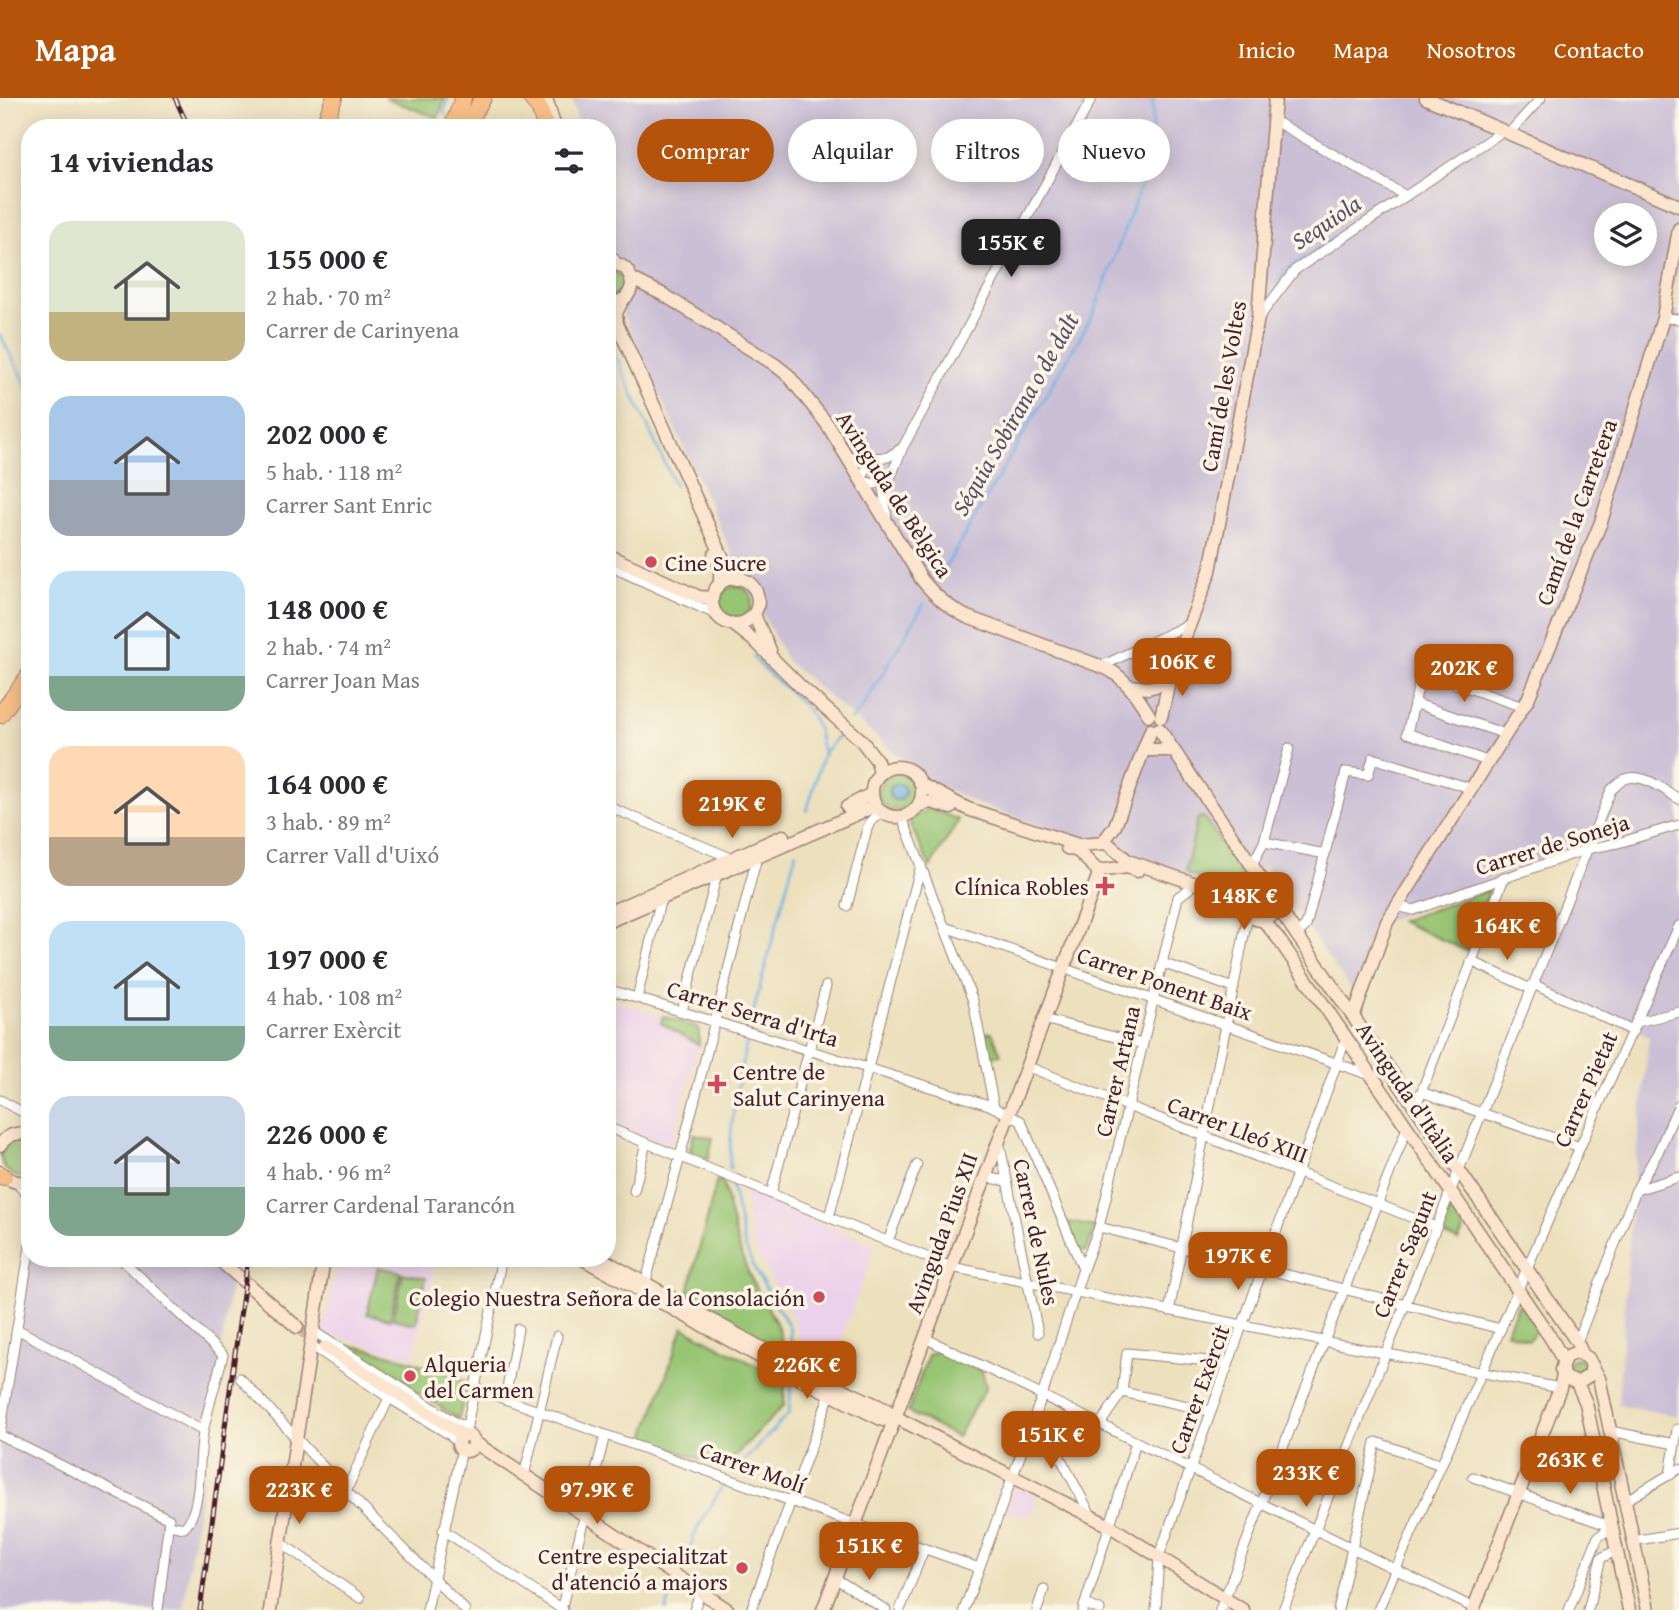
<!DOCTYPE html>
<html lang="es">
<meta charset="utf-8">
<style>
body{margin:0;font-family:"Gentium Book Plus",serif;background:#f7f7f7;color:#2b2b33;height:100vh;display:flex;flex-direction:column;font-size:26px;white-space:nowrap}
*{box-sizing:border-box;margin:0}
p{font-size:23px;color:#7c7c81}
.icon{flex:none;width:38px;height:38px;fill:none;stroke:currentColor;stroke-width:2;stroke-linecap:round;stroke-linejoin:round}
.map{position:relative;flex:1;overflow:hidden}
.sheet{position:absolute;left:21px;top:21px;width:595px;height:1148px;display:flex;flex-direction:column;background:#fff;border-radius:28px;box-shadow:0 4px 18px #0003}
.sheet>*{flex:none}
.guide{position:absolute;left:637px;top:21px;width:665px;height:63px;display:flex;gap:14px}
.fabs{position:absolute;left:1594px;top:105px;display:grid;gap:14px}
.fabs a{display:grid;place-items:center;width:63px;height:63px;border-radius:50%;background:#fff;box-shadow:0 4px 18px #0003;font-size:35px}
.price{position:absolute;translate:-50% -60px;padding:0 16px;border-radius:14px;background:#b45309;color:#fff;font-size:23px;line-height:46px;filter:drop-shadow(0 2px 4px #0008)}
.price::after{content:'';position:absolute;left:50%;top:42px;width:21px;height:16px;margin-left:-10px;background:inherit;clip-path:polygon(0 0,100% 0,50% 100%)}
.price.current{background:#222;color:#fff}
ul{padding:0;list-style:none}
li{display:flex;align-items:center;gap:21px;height:175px;padding:0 28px}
li span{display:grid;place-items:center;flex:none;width:196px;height:140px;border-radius:21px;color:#555}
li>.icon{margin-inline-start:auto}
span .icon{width:84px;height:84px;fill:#fffc;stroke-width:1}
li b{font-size:30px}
h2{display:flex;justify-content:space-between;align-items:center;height:84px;padding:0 28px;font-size:30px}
.pill{padding:0 24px;border-radius:32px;background:#fff;box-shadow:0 4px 18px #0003;font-size:24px;line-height:63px}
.pill.current{background:#b45309;color:#fff}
header{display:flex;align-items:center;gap:42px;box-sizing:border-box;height:98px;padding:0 35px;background:#b45309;color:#fff}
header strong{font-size:33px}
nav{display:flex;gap:38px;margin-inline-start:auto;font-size:24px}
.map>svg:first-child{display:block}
.built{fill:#ecd1eb}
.industrial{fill:#cbbfd5;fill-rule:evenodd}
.green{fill:#98c573;stroke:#71724f;stroke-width:2;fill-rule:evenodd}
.water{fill:#6cb1e2;stroke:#5b6886;stroke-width:2}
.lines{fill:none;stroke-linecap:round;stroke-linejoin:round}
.stream{stroke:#6cb1e2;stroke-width:2.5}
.secondary-tunnel{stroke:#ccb9a0;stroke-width:12;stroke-dasharray:12 6;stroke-linecap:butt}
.street-casing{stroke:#9b8074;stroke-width:11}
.secondary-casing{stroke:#9b8074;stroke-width:15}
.highway-casing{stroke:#9b8074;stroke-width:18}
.street{stroke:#fff;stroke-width:9}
.secondary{stroke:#fce5cf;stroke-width:12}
.highway{stroke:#f7be87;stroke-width:16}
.rail-casing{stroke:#4a1f2b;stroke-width:5}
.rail{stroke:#fcf5e5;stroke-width:2.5;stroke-dasharray:8;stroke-linecap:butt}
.poi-dot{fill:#d1495b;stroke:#fcf5e5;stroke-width:2.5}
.labels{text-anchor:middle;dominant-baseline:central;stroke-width:7;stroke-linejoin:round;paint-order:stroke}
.street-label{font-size:23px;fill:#4a1f2b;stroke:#fcf5e5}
.poi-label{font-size:23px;fill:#4a1f2b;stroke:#fcf5e5;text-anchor:start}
.water-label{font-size:24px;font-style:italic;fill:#56526b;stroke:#fcf5e5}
</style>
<header>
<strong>Mapa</strong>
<nav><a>Inicio</a><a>Mapa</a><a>Nosotros</a><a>Contacto</a></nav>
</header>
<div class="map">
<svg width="1679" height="1512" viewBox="0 0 1679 1512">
<rect width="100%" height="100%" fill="#fcf5e5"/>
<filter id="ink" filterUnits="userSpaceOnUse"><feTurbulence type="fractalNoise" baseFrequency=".0143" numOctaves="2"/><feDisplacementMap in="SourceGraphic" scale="14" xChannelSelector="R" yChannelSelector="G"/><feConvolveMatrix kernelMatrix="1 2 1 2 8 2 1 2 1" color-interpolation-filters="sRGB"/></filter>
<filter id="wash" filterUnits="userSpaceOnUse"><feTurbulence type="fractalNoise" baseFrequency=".00686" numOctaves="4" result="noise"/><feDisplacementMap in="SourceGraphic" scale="28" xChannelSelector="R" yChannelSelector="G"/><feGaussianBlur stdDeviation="1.57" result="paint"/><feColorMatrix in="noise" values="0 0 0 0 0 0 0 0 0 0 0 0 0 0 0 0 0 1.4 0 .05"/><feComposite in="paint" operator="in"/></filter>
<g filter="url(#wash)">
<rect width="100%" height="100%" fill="#ece0bd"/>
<g class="built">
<polygon points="607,900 663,918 661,926 699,947 673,1042 667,1046 607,1022"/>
<polygon points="747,1094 875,1148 829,1277 800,1265 800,1248 796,1226 753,1146 744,1097"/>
<polygon points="338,1160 427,1160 434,1173 413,1260 323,1235"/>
<polygon points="1018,1388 1037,1398 1033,1416 1030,1415 1028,1420 1006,1413 1013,1392 1016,1392"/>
</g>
<g class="industrial">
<path d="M 572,0 L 1679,0 L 1679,163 L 1668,211 L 1679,213 L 1679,1318 L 1618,1307 L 1633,1088 L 1649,939 L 1537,888 L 1590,741 L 1384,824 L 1355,898 L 1265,768 L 1220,790 L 975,705 L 925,680 L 787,563 L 738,469 L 607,181 L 607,30 L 579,30 ZM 1606,117 L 1645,117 L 1645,156 L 1606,156 Z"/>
<polygon points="30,1160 205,1160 231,1183 183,1512 0,1512 0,1324"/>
</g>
<g class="green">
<polygon points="385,0 445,0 438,20"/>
<path d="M 612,173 C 629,179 625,198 607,198 L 607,175 Z"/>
<circle cx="736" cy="504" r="16"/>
<path d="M 898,675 C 910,677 916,685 916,697 L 909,709 C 892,717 878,709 878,691 L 885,679 ZM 899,686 L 905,691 L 905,695 L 901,702 L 893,702 L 889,697 L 890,690 Z"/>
<polygon points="929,710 959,722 930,769 910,726 912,721"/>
<polygon points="1200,719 1204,720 1231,759 1235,758 1244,776 1236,785 1221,786 1189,776 1186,772 1197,722"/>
<polygon points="1489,792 1467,853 1400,823"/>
<circle cx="1261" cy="806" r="10"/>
<polygon points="663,918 699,930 699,947 661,925"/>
<polygon points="992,934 1001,957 989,959 985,935"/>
<polygon points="694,1036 713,1040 708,1061 693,1057 690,1051"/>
<path d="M 12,1041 L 30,1041 L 30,1078 C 15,1083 0,1072 1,1055 C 3,1049 8,1045 12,1041 Z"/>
<path d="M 717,1082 L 723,1084 C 730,1115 736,1145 748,1174 C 759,1200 782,1223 783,1253 L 686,1202 Z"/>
<polygon points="1452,1110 1465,1129 1458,1143 1440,1135"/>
<polygon points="1068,1124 1096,1129 1086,1153 1079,1152"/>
<polygon points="378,1169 401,1174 390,1221 367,1216"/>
<polygon points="403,1175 426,1180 416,1226 393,1221"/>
<polygon points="1518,1207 1522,1208 1537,1231 1529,1242 1506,1234"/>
<polygon points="683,1229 785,1283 784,1307 724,1369 644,1342"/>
<path d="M 343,1247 C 387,1252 426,1268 467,1284 L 459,1321 Z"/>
<polygon points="937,1253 982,1273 986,1289 957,1339 908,1314 928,1257"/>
<circle cx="1577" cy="1269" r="9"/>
</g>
<circle class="water" cx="897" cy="694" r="8"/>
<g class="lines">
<g class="stream">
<polyline points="446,18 444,13 449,0"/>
<polyline points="1277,184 1286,171 1398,97"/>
<polyline points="0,237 30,293"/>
<polyline points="607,239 675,388"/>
<polyline points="937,484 1094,215 1152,57 1153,0"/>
<path d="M 753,559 C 770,581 798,595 812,619 C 819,630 820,643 823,656"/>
<polyline points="851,622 862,610 924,506"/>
<polyline points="807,713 823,656 838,638"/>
<polyline points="750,926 796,754"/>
<path d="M 730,1071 C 729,1029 737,985 747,944"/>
<polyline points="732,1089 745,1149 756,1174 789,1228 793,1257"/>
<polyline points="732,1376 789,1315 791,1288"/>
<polyline points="682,1470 697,1431 723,1387"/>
<polyline points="666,1512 676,1485"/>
</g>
</g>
</g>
<g filter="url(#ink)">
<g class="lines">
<polyline class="secondary-tunnel" points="297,1229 325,1249"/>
<defs>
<g id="street">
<polyline points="1273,22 1406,98"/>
<polyline points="1509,35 1541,0"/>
<polyline points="607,152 618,166"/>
<polyline points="1260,218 1295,172 1503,33"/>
<polyline points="1663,220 1679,221"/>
<polyline points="846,357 852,361 888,359 902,350"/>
<polyline points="877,360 866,371 861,383 875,386 889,380"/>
<polyline points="887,422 884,395 903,349 1092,0"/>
<polyline points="607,467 715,516"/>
<polyline points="1102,568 1189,526"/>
<polyline points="1414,605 1505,636"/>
<polyline points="1487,663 1407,635 1422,574 1523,609"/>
<polyline points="607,708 731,760"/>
<polyline points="902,719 973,903 994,1009"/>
<polyline points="1264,744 1325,756"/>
<polyline points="1252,767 1264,744 1289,650"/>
<polyline points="847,808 867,731 870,724 881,714"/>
<polyline points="1396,808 1414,812 1587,751 1618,745 1679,727"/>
<polyline points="945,829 1370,977"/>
<polyline points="1298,835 1306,828 1346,674 1368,677 1373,660 1470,690"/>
<polyline points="1471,863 1531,891"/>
<polyline points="1162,865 1234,890"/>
<polyline points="1533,886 1633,933"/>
<polyline points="607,891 989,1007 1021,1023 1083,1171"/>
<polyline points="637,900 661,800"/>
<polyline points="682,913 717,776"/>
<polyline points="1043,921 1143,946"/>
<polyline points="1637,924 1679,914"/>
<polyline points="1026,968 1436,1129"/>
<polyline points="1421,994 1580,1049"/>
<polyline points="0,1002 30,1018"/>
<polyline points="1416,1008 1504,780"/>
<polyline points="607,1029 951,1169 1560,1290"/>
<polyline points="999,1043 1038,1235"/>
<polyline points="984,1079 1007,1083"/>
<polyline points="17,1085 30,1101"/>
<polyline points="1636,1092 1679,1079"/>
<polyline points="634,1093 646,1045"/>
<polyline points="771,1096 826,888"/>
<polyline points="829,1119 921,767"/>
<polyline points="1099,1129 1501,1231"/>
<polyline points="888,1143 917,1067"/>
<path d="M 120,1160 L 223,1257 C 217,1281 209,1306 204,1330 C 197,1358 204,1410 184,1430 L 169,1427"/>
<polyline points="644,1190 680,1059 757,759"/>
<polyline points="1169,1213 1248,817"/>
<polyline points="17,1231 203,1333"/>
<polyline points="313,1233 458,1326 465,1327"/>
<polyline points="925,1240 1476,1511"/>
<polyline points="1577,1244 1636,1092 1658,1054 1679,1006"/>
<polyline points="311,1247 389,1300 450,1337 458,1345"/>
<polyline points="240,1280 346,1393 465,1512"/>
<polyline points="474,1290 979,1470"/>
<polyline points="1122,1294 1211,1313"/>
<polyline points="505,1301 518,1231"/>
<polyline points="1036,1314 1092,1419"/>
<polyline points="1100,1326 1122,1294 1127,1255 1229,1265"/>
<polyline points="1610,1333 1675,1346 1670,1377"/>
<polyline points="0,1336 30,1148"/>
<polyline points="0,1337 169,1421 158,1512"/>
<polyline points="465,1337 502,1160"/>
<polyline points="1675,1346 1677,1331"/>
<polyline points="524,1378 557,1238"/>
<polyline points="1473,1379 1612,1429"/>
<polyline points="346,1393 389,1300"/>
<polyline points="1625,1403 1679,1371"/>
<polyline points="443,1432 563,1512"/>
<polyline points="1633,1443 1679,1435"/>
<polyline points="280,1444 360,1500"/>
<polyline points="836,1481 886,1512"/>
<polyline points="1085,1506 1100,1512"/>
<polyline points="427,1512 462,1351"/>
<polyline points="561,1512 605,1337"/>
<polyline points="694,1512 701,1492"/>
<polyline points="751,1512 830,1296 833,1295"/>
<polyline points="900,1512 924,1451"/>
<polyline points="964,1512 1042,1298 1083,1171 1099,1129 1178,799 1189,791"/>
<polyline points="1037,1512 1044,1491"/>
<polyline points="1083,1512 1136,1344"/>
<polyline points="1156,1512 1159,1458 1346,940"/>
<polyline points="1220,1512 1407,1030"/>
<path d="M 1283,1512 L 1611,692 C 1615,689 1620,683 1625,681 C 1643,674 1664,692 1679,701"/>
<polyline points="1338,1512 1376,1344 1441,1367"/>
<polyline points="1378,1512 1580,1049 1679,828"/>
<polyline points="1569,1512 1598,1439 1612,1429"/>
<polyline points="1588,1512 1601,1460 1617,1452"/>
</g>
<g id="secondary">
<polyline points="546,0 555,30"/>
<polyline points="1426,0 1679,108"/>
<path d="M 607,166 C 622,164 631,172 632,187 C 629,200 621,206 607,204"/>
<path d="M 632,181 L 664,197 L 774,266 L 788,277 L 827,326 L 922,482 C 936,499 948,509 967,519 L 1108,571 C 1127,582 1137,598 1149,617"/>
<polyline points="622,203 616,215 617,226 726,467 737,481"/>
<polyline points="607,457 699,499 712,500"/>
<polyline points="714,457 720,470 720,486"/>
<circle cx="735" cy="503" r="23"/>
<polyline points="754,517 770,552"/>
<polyline points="733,526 756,544 800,588 861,642 877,663 880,675"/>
<polyline points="1130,588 1148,590 1163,586"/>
<polyline points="1161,619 1171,575 1210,473 1258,220 1275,0"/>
<polyline points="1159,631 1268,791"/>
<polyline points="1145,652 1173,652"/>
<circle cx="897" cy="694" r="25"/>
<polyline points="922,687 968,711 1078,747 1107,745 1128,763 1217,793 1249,795"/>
<polyline points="920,707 931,704 951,710"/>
<polyline points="847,709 871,696"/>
<polyline points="1103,744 1115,728 1151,632"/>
<polyline points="1067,750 1078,753 1098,773 1127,769 1137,773"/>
<circle cx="1261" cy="806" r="16"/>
<polyline points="1207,797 1246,812"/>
<polyline points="1277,808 1577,1244 1582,1255"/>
<polyline points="607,815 783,738"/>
<polyline points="1263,822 1278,840 1552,1242 1563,1262"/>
<polyline points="607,824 875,708"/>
<polyline points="1354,917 1387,824 1528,601 1601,424 1663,220 1679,131"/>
<path d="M 0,1047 C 8,1036 17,1034 30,1036"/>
<path d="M 0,1074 C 8,1083 18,1086 30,1084"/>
<polyline points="217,1160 297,1229"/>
<polyline points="581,1160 798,1280 883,1322 895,1319"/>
<polyline points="600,1160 799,1271 887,1312 895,1319 1110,1428 1243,1512"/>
<polyline points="325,1249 463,1337"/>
<polyline points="1592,1267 1590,1277 1577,1285 1566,1280 1561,1272 1565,1259 1577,1254 1588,1260 1599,1280 1648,1512"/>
<polyline points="1577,1285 1586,1305 1629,1512"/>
<circle cx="466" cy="1345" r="8"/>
<polyline points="474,1344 728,1512"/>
<polyline points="270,1512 324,1160"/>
<polyline points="823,1512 1100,773"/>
<polyline points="1473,1512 1560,1290 1563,1277"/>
</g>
<g id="highway">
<polyline points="531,0 539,10 546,30"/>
<polyline points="323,30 334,0"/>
<polyline points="452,30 463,0"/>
<polyline points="465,30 483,0"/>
<polyline points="0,617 30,576"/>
<polyline points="0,1078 4,1079"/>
</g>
</defs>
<use href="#street" class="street-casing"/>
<use href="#secondary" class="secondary-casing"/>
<use href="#highway" class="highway-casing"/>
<use href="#street" class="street"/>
<use href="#secondary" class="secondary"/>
<use href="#highway" class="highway"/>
<defs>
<g id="rail">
<polyline points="175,0 189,30"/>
<polyline points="200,1512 248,1160"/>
</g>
</defs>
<use href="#rail" class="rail-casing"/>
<use href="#rail" class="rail"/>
</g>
</g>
<g class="poi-dot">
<circle cx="651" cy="464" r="7"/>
<path d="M1101.5 777.5h7v7h7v7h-7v7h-7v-7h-7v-7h7z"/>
<path d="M713.5 975.5h7v7h7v7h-7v7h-7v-7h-7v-7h7z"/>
<circle cx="819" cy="1199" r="7"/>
<circle cx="410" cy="1278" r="7"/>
<circle cx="742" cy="1470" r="7"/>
</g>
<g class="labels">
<g class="street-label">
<text transform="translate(1223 288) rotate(-80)">Camí de les Voltes</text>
<text transform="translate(895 396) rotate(57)">Avinguda de Bèlgica</text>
<text transform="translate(1576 414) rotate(-70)">Camí de la Carretera</text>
<text transform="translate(1552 746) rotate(-17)">Carrer de Soneja</text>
<text transform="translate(1165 885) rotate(19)">Carrer Ponent Baix</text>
<text transform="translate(753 915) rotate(17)">Carrer Serra d'Irta</text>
<text transform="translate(1117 973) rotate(-77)">Carrer Artana</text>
<text transform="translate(1585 991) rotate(-66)">Carrer Pietat</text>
<text transform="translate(1408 994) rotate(56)">Avinguda d'Itàlia</text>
<text transform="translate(1238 1031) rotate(21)">Carrer Lleó XIII</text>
<text transform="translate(1037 1134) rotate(78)">Carrer de Nules</text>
<text transform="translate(941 1135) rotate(-70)">Avinguda Pius XII</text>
<text transform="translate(1404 1156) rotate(-68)">Carrer Sagunt</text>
<text transform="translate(1199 1291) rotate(-70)">Carrer Exèrcit</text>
<text transform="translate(753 1369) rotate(20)">Carrer Molí</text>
</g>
<g class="poi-label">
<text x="665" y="464">Cine Sucre</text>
<text x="1089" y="788" text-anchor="end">Clínica Robles</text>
<text x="733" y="973">Centre de<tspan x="733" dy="26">Salut Carinyena</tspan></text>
<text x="805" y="1199" text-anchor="end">Colegio Nuestra Señora de la Consolación</text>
<text x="424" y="1265">Alqueria<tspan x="424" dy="26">del Carmen</tspan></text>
<text x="728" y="1457" text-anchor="end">Centre especialitzat<tspan x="728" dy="26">d'atenció a majors</tspan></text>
</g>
<g class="water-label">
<text transform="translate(1326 124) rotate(-34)">Sequiola</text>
<text transform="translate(1015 316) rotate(-60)">Séquia Sobirana o de dalt</text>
</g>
</g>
</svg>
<div class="fabs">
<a><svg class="icon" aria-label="layers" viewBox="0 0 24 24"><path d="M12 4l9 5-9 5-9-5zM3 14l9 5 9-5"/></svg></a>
</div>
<b class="price current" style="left:1011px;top:181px">155K €</b>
<b class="price" style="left:1182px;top:600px">106K €</b>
<b class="price" style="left:1464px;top:606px">202K €</b>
<b class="price" style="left:732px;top:742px">219K €</b>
<b class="price" style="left:1244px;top:834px">148K €</b>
<b class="price" style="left:1507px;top:864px">164K €</b>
<b class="price" style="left:1238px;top:1194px">197K €</b>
<b class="price" style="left:807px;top:1303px">226K €</b>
<b class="price" style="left:1051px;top:1373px">151K €</b>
<b class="price" style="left:1570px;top:1398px">263K €</b>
<b class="price" style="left:1306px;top:1411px">233K €</b>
<b class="price" style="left:299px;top:1428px">223K €</b>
<b class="price" style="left:597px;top:1428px">97.9K €</b>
<b class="price" style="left:869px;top:1484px">151K €</b>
<div class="guide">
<a class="pill current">Comprar</a>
<a class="pill">Alquilar</a>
<a class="pill">Filtros</a>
<a class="pill">Nuevo</a>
</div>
<section class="sheet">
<h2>14 viviendas<svg class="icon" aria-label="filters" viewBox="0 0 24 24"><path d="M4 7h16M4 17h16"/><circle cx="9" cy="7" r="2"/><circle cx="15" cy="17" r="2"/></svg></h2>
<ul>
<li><span style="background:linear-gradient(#dfe7d0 65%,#c2b280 0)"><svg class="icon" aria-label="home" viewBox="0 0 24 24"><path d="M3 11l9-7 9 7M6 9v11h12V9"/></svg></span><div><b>155 000 €</b><p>2 hab. · 70 m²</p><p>Carrer de Carinyena</p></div></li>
<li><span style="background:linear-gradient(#a9c7e8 60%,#9aa5b1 0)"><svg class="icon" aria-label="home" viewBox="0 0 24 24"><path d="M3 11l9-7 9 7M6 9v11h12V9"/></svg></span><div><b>202 000 €</b><p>5 hab. · 118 m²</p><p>Carrer Sant Enric</p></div></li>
<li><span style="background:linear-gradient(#bfe0f5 75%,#7fa58c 0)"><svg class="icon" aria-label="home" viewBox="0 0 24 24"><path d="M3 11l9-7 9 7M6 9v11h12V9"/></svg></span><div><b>148 000 €</b><p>2 hab. · 74 m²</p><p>Carrer Joan Mas</p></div></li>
<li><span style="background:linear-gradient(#ffd9b3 65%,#b9a48a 0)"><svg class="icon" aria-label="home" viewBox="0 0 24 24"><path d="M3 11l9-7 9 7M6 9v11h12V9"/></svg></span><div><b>164 000 €</b><p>3 hab. · 89 m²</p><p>Carrer Vall d'Uixó</p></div></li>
<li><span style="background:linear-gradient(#bfe0f5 75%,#7fa58c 0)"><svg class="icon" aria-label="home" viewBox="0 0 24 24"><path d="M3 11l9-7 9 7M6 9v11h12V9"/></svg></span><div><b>197 000 €</b><p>4 hab. · 108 m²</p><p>Carrer Exèrcit</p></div></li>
<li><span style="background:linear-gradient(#c9d6e8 65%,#7fa58c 0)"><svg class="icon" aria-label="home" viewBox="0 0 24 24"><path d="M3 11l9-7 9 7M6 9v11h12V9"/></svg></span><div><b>226 000 €</b><p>4 hab. · 96 m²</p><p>Carrer Cardenal Tarancón</p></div></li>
</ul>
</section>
</div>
